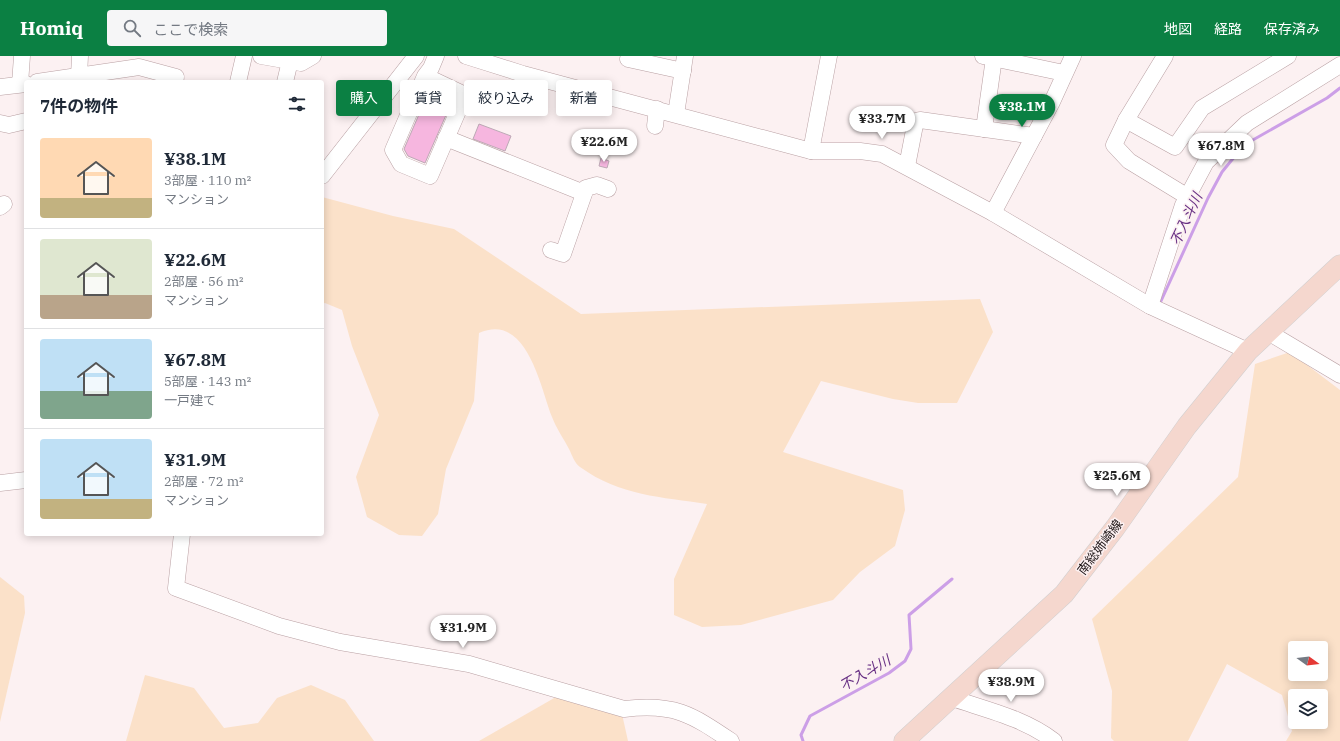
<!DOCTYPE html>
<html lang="ja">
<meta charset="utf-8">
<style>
body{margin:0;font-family:"IBM Plex Serif","Noto Sans JP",serif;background:#f6f6f7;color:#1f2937;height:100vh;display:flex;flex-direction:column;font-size:15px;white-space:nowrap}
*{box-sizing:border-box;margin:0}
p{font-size:13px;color:#747a83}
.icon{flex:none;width:22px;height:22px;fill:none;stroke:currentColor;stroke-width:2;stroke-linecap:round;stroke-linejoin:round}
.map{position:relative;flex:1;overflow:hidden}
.drawer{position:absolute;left:24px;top:24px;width:300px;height:456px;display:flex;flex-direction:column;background:#fff;border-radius:4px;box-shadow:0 2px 10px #0003}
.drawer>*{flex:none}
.top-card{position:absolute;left:336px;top:24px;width:380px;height:36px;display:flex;gap:8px}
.needle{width:26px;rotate:105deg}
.buttons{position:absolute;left:1288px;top:585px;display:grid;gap:8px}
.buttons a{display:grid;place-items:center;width:40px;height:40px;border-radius:4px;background:#fff;box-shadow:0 2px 10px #0003;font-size:20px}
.price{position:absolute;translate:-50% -34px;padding:0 9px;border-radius:14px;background:#fff;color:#222;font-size:13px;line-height:26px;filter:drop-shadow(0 1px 2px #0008)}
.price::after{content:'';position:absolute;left:50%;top:24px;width:12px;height:9px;margin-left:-6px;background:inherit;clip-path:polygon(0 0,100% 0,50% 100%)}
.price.active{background:#0b8043;color:#fff}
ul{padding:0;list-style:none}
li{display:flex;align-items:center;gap:12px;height:100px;padding:0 16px}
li+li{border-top:1px solid #e0e1e3}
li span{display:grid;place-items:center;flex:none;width:112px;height:80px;border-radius:4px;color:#555}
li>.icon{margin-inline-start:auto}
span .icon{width:48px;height:48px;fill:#fffc;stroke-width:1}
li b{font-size:17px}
h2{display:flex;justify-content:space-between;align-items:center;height:48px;padding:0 16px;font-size:17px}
.tag{padding:0 14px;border-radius:4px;background:#fff;box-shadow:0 2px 10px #0003;font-size:14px;line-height:36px}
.tag.active{background:#0b8043;color:#fff}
header{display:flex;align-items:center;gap:24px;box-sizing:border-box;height:56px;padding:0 20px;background:#0b8043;color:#fff}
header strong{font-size:19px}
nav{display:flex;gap:22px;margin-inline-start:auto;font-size:14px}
.search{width:280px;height:36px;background:#f6f6f7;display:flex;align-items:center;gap:10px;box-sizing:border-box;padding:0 14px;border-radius:4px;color:#747a83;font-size:15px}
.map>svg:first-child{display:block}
.green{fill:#fbe1c9;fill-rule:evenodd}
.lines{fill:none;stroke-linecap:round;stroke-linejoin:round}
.stream{stroke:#cc9fe7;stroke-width:3}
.building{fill:#f6b6df;stroke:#bda8b5}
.minor-casing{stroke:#b9a0a3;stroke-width:17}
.major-casing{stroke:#d2d0d0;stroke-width:21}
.minor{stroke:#fff;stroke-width:16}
.major{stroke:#f5d7ce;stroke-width:20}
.labels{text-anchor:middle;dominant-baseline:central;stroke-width:3;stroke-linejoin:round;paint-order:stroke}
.street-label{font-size:13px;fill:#1d1415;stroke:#fcf1f2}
.water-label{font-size:14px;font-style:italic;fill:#683084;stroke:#fcf1f2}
</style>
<header>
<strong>Homiq</strong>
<div class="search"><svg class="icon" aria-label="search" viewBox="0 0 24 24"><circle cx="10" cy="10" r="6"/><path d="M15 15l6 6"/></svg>ここで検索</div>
<nav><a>地図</a><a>経路</a><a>保存済み</a></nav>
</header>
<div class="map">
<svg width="1340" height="685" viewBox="0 0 1340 685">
<rect width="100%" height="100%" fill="#fcf1f2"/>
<g class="green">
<path d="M 322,141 L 393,160 L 454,173 L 581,258 L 980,243 L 993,276 L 957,347 L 918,347 L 893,343 L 821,325 L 783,396 L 903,434 L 905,454 L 895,490 L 860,516 L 833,544 L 741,569 L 702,571 L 674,559 L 674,523 L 707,448 C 662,441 620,440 580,411 C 575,408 572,399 569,393 C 564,383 556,372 552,361 C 540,330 527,256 479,277 L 474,345 L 446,413 L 438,458 L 422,480 L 399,479 L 367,461 L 356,421 L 379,359 L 352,290 L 342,254 L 325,247 L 322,248 Z"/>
<path d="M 1290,296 L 1340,334 L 1340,685 L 1286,685 L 1292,675 L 1282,639 L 1227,608 L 1188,685 L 1114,685 L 1111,682 L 1112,635 L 1092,563 L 1238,421 L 1255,308 ZM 1295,592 L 1321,592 L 1321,618 L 1295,618 ZM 1295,640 L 1321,640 L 1321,666 L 1295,666 Z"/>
<polygon points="0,521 24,540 25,557 0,666"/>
<polygon points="145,619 194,632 224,672 258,667 277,642 311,629 345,644 374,685 126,685"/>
<polygon points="556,641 622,658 628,685 479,685"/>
</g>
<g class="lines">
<g class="stream">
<polyline points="1161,245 1208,142 1222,116 1244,89 1327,42 1340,32"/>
<polyline points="803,685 801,679 810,660 889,617 905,605 911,593 909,559 952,523"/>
</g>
</g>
<g class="building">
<polygon points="430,33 447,41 449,44 444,58 446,59 425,107 408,100 404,93"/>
<polygon points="479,68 511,80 505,95 473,83"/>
<polygon points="601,102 609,105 607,112 599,110"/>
</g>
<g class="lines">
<defs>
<g id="minor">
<polyline points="261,0 301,7 313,0"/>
<polyline points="466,0 523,18 811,95 860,95 882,98 993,157 1150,250 1248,295"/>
<polyline points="629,0 628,3 683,15"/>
<polyline points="983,0 1064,17"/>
<polyline points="1165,0 1126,64 1114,89 1129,105 1188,141"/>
<polyline points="79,20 80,0"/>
<polyline points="425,20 465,39 430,120 401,108 393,94 425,20 431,12 436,0"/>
<polyline points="37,26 139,11 176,21 175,26"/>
<polyline points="238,26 244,0"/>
<polyline points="285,26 290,5"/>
<polyline points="20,28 22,0"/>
<polyline points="0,31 26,28"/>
<polyline points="676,58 685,0"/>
<polyline points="1126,64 1175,91 1202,52 1288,0"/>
<polyline points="0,67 9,69 26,65"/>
<polyline points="655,70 657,53"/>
<polyline points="984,73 994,2"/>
<polyline points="446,82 584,137"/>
<polyline points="811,95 829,0"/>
<polyline points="907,110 915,69 916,65 920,64 1034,80"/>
<polyline points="322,120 416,0"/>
<polyline points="0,151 4,148"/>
<polyline points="993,157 1052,46 1073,0"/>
<polyline points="551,194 563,198 586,132 597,129 608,133"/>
<polyline points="1150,250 1183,149 1206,106 1247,67 1340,9"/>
<polyline points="1268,276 1340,319"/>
<polyline points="0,427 26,424"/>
<path d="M 182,478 L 176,532 L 279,570 L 340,586 L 469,608 L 624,653 C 674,647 691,658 731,685"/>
<path d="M 952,642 C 987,654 1024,662 1054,685"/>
</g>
<polyline id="major" points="904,685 1064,538 1115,472 1187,370 1248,295 1340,209"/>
</defs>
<use href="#minor" class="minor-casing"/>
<use href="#major" class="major-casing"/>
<use href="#minor" class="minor"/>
<use href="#major" class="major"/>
</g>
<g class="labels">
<g class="street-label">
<text transform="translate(1100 491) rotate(-53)">南総姉崎線</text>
</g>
<g class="water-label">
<text transform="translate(1186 163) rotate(-65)">不入斗川</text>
<text transform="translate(865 617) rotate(-30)">不入斗川</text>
</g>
</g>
</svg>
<div class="buttons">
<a><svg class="needle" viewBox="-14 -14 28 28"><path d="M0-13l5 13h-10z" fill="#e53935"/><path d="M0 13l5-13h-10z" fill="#747a83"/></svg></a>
<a><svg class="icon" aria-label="layers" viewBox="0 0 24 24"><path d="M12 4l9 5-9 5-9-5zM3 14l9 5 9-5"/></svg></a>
</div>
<b class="price active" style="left:1022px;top:72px">¥38.1M</b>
<b class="price" style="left:882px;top:84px">¥33.7M</b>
<b class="price" style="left:604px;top:107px">¥22.6M</b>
<b class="price" style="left:1221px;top:111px">¥67.8M</b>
<b class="price" style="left:1117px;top:441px">¥25.6M</b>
<b class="price" style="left:463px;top:593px">¥31.9M</b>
<b class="price" style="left:1011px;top:647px">¥38.9M</b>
<div class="top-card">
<a class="tag active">購入</a>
<a class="tag">賃貸</a>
<a class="tag">絞り込み</a>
<a class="tag">新着</a>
</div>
<section class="drawer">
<h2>7件の物件<svg class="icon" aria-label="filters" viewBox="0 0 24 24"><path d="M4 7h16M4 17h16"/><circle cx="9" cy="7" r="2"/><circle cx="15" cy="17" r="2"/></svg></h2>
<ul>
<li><span style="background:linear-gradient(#ffd9b3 75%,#c2b280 0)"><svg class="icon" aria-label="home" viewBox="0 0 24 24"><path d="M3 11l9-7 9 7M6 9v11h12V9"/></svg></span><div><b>¥38.1M</b><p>3部屋 · 110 m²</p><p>マンション</p></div></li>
<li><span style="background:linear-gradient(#dfe7d0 70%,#b9a48a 0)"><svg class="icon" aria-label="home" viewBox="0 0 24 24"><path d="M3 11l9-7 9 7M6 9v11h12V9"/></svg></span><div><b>¥22.6M</b><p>2部屋 · 56 m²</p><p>マンション</p></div></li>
<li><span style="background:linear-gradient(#bfe0f5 65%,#7fa58c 0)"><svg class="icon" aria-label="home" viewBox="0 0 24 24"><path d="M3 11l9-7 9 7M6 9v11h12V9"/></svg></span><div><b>¥67.8M</b><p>5部屋 · 143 m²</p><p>一戸建て</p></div></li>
<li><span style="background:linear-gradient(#bfe0f5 75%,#c2b280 0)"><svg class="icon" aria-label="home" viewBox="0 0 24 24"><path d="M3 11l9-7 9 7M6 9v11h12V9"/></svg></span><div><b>¥31.9M</b><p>2部屋 · 72 m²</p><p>マンション</p></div></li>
</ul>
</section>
</div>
